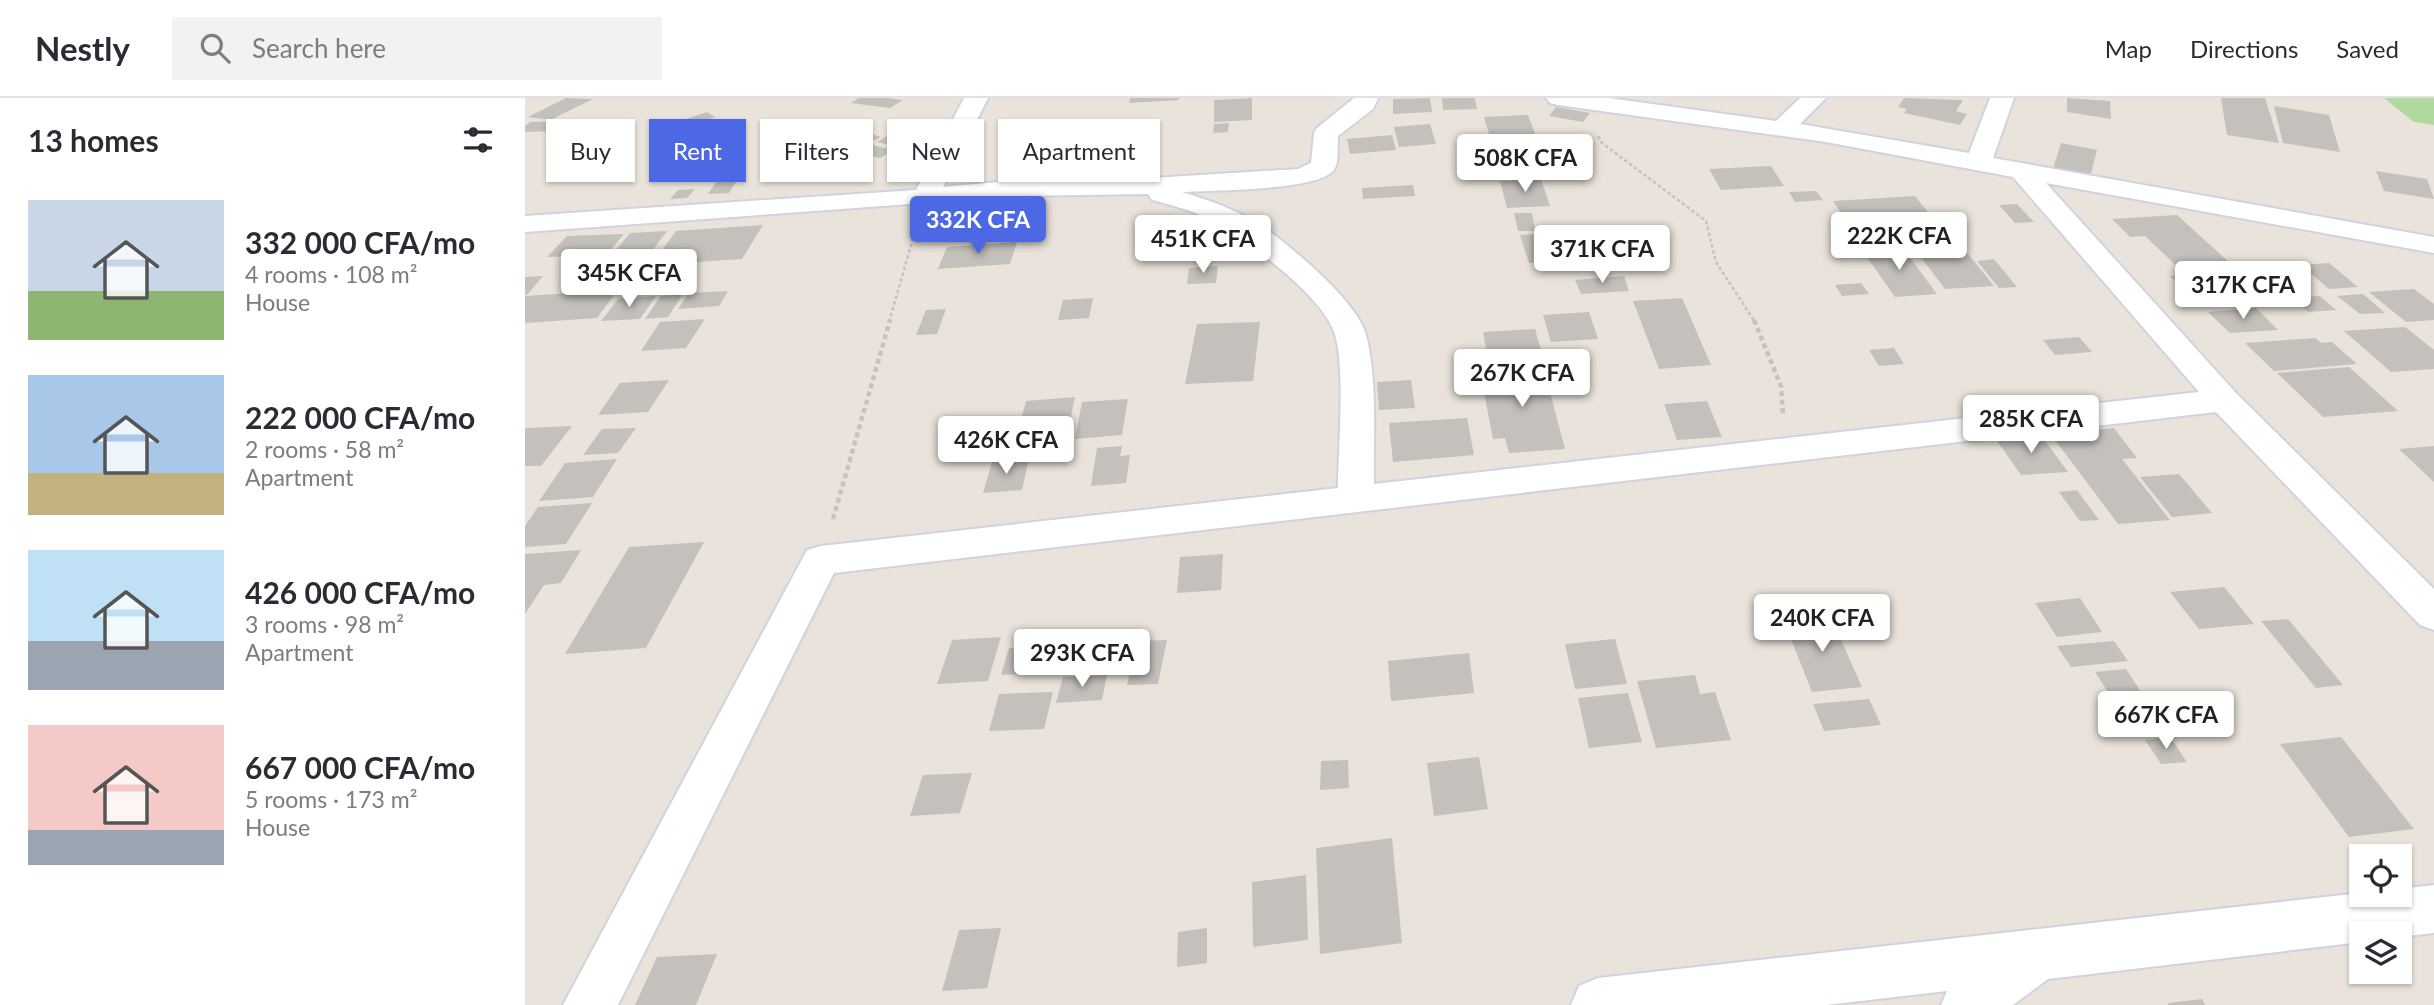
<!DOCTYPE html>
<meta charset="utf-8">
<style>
body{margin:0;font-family:Lato,sans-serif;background:#f2f2f3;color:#2b2b33;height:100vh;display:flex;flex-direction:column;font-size:26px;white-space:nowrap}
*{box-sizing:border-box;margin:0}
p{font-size:23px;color:#7c7c81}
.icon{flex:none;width:38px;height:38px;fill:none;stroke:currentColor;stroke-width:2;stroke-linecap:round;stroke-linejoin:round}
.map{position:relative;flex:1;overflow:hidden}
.sheet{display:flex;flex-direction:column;background:#fff;width:525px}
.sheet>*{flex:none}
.top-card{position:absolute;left:21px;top:21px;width:665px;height:63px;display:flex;gap:14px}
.buttons{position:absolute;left:1824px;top:746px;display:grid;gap:14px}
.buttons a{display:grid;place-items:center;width:63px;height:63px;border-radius:0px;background:#fff;box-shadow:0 2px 5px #0004;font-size:35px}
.price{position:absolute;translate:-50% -60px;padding:0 16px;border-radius:7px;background:#fff;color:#222;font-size:23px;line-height:46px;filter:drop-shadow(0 2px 4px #0008)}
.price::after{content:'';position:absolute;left:50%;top:42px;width:21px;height:16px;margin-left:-10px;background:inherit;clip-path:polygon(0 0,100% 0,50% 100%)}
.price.on{background:#4d68e4;color:#fff}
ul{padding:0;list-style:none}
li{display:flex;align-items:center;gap:21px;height:175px;padding:0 28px}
li span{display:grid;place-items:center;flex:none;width:196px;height:140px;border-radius:0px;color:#555}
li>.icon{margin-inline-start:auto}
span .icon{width:84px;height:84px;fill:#fffc;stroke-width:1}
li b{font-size:30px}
h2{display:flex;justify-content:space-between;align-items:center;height:84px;padding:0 28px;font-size:30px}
.chip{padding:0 24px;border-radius:0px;background:#fff;box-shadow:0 2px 5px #0004;font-size:24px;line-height:63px}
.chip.on{background:#4d68e4;color:#fff}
header{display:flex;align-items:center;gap:42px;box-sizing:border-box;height:98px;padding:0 35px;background:#fff;border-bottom:2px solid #e1e1e2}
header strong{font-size:33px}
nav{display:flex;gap:38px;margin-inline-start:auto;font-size:24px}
.search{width:490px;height:63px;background:#f2f2f3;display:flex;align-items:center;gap:18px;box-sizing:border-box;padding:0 24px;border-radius:0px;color:#7c7c81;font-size:26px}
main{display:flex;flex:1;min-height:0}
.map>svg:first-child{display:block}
.green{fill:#b1d99d}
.building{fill:#c4c0bb}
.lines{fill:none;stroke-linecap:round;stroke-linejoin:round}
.minor-casing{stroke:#d0d3df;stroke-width:4}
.path-far1{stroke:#c3c3c3;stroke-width:2.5;stroke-dasharray:3.5 2.5;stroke-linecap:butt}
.path{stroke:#c3c3c3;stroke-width:4.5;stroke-dasharray:5 3.5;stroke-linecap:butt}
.minor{fill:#fff;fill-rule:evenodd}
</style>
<header>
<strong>Nestly</strong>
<div class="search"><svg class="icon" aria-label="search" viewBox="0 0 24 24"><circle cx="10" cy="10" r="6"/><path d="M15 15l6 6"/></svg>Search here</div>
<nav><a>Map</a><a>Directions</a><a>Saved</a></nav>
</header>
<main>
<section class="sheet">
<h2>13 homes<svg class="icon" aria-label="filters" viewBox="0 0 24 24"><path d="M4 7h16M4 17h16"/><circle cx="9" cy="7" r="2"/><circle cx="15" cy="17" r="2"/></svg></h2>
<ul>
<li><span style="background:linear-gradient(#c9d6e8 65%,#8fb573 0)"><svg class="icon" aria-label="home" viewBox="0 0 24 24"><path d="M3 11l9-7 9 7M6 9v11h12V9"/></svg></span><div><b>332 000 CFA/mo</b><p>4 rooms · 108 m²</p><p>House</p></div></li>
<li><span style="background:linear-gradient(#a9c7e8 70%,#c2b280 0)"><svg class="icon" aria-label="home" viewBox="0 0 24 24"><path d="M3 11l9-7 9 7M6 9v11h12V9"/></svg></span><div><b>222 000 CFA/mo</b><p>2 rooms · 58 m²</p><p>Apartment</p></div></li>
<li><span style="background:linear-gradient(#bfe0f5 65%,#9aa5b1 0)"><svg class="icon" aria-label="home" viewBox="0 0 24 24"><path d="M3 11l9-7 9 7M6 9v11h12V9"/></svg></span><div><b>426 000 CFA/mo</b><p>3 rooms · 98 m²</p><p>Apartment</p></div></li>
<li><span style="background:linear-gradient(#f6c9c9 75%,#9aa5b1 0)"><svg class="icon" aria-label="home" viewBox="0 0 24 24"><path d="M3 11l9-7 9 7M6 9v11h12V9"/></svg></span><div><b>667 000 CFA/mo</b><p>5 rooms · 173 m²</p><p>House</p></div></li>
</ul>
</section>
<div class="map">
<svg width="1909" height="907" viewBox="0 0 1909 907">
<rect width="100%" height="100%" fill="#e9e3db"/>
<polygon class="green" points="1859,0 1909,0 1909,27 1889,24"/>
<g class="building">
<polygon points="41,0 68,1 25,22 3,19"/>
<polygon points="334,0 364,0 378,2 365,10 326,5"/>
<polygon points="605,0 654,0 654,2 604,5"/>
<polygon points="727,0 727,22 689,24 689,2"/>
<polygon points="905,0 907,14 868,16 868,1"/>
<polygon points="917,0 950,0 952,11 918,12"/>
<polygon points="1379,0 1438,2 1431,13 1442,16 1435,27 1379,15 1382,11 1373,9"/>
<polygon points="1542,0 1585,3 1586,21 1542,14"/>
<polygon points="1696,0 1740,0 1754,45 1702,37"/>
<polygon points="1749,8 1804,17 1815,54 1758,45"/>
<polygon points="1031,9 1065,15 1058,24 1024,18"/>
<polygon points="182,14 190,19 145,34 138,29"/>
<polygon points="1003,17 1014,47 968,49 959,19"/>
<polygon points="40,23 30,33 0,34 0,28 5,24"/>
<polygon points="548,23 547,28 523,30 525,24"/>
<polygon points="383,25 404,30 373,49 352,44"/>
<polygon points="704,25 703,34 688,35 689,26"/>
<polygon points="905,26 911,46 874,49 869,29"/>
<polygon points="595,28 591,44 561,45 567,29"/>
<polygon points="534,30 532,37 493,39 495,33"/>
<polygon points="337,33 356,39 327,53 308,47"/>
<polygon points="867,37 871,52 825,56 822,41"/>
<polygon points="1536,45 1572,52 1565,79 1528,71"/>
<polygon points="182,47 195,57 165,68 152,57"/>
<polygon points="298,47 318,59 284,72 265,59"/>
<polygon points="347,47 368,52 355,60 333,55"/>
<polygon points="594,54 591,68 573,69 576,55"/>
<polygon points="553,56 551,69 531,71 534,57"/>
<polygon points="1246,68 1259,88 1196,92 1184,71"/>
<polygon points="1851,73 1902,81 1909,101 1859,93"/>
<polygon points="216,76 204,95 183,96 196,77"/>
<polygon points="1016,81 1025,108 982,110 975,83"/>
<polygon points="888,87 890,98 838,101 837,90"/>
<polygon points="170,91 162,100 145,101 153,92"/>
<polygon points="1291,93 1298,102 1270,104 1264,94"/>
<polygon points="1390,98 1414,128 1329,134 1308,103"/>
<polygon points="1492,106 1509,124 1490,125 1474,107"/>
<polygon points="989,115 1007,115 1010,133 993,133"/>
<polygon points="1652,117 1715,174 1745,200 1673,205 1645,178 1661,177 1620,138 1605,139 1587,121"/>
<polygon points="690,119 689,135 661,137 662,120"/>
<polygon points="238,127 217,161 126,167 151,133"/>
<polygon points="1423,131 1469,188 1420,191 1377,134"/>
<polygon points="142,133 123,158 85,159 105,135"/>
<polygon points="1025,135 1034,163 1004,165 995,137"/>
<polygon points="99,136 81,157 22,159 42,138"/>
<polygon points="492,144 485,166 413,171 422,149"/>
<polygon points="1377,149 1412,196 1370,199 1337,152"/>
<polygon points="119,159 109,173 92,174 103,160"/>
<polygon points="1469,161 1492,189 1474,190 1452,163"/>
<polygon points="1804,165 1833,189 1804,191 1776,167"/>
<polygon points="693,168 691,185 662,186 664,170"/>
<polygon points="107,175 96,189 82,190 93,176"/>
<polygon points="18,178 2,197 0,197 0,179"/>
<polygon points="1099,178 1104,193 1056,196 1050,182"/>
<polygon points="126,183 116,196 97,197 107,184"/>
<polygon points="1336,185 1344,196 1317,198 1310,187"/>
<polygon points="1889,191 1909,206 1909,222 1881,224 1844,194"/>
<polygon points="93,192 72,220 0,225 0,198"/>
<polygon points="203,193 194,208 153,211 164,195"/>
<polygon points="158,196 143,219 120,221 136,198"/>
<polygon points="1838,196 1860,215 1835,216 1812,198"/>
<polygon points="131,198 115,221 76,223 93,201"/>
<polygon points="1795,198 1811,212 1783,214 1767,200"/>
<polygon points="568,200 564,220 533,222 538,202"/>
<polygon points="1157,200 1186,267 1134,271 1108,203"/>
<polygon points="1731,210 1753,232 1705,235 1683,214"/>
<polygon points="421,211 412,236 391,237 401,212"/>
<polygon points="1064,214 1073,241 1026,244 1018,217"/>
<polygon points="180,221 161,250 116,253 135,224"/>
<polygon points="735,224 728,283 660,286 672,226"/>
<polygon points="1880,229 1909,252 1909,271 1866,274 1819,233"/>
<polygon points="1010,231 1019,262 964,266 958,234"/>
<polygon points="1554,239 1567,254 1530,257 1518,242"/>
<polygon points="1790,240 1796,245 1807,244 1832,266 1749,273 1720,245"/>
<polygon points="1369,250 1379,266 1354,268 1344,252"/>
<polygon points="1018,268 1040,351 984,355 980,340 968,341 955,273"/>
<polygon points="1824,269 1873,313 1798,319 1752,275"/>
<polygon points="144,282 123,314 73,317 95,285"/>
<polygon points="886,282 890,310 854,312 852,284"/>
<polygon points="550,299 539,352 487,356 501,303"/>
<polygon points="603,301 597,337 550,341 557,304"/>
<polygon points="1182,303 1197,339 1152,342 1139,306"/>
<polygon points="942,320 949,357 868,364 864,325"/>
<polygon points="47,328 16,368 0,368 0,330"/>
<polygon points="111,330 93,355 58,357 77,331"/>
<polygon points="1589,330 1612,360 1597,361 1645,422 1593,426 1525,335"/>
<polygon points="1515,336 1543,374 1496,377 1470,340"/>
<polygon points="597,348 595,358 605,357 601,385 566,388 572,350"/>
<polygon points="1909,348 1909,384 1874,351"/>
<polygon points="92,361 68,399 14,403 40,365"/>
<polygon points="504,361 497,392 458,395 467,364"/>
<polygon points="1654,376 1687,415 1647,419 1615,379"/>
<polygon points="1552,392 1574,422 1555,423 1534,394"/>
<polygon points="67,405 41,446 0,449 0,428 13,409"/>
<polygon points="179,444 121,550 40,556 104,449"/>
<polygon points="56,452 36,485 19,487 0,516 0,456"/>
<polygon points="698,456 696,492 652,495 655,459"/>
<polygon points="1699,489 1729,526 1674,531 1645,494"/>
<polygon points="1555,500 1577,534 1532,539 1510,505"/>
<polygon points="1305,517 1337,589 1287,594 1258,521"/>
<polygon points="1763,521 1818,587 1791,590 1736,523"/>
<polygon points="476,539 463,583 412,586 427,542"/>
<polygon points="1090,541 1102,586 1050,591 1040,546"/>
<polygon points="642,542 633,586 602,587 612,543"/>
<polygon points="1589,543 1603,563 1546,569 1532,548"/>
<polygon points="533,547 527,574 476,577 484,550"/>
<polygon points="944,555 949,595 866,603 863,563"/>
<polygon points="1601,571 1641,632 1610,635 1570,574"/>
<polygon points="582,577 577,602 531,605 538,579"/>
<polygon points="1170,577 1175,596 1190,594 1206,642 1131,650 1112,583"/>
<polygon points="528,594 519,631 464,633 474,596"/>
<polygon points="1103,595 1117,644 1064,650 1053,600"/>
<polygon points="1344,601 1356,627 1299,633 1288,606"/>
<polygon points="1645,639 1662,664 1636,666 1620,642"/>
<polygon points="1816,639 1889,731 1824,739 1755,646"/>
<polygon points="954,659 963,711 909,718 902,665"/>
<polygon points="823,662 824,690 795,692 796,663"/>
<polygon points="447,675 435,715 385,718 398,677"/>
<polygon points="867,740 877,845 795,856 791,750"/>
<polygon points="781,777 783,842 728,849 727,784"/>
<polygon points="476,830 462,890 417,893 434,832"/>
<polygon points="682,830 682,865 652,869 653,834"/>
<polygon points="192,856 171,907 110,907 132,859"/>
<polygon points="1677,901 1680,907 1643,907 1643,905"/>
</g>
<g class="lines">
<defs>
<g id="minor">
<path d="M 439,0 L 463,0 L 418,89 L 497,82 L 611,81 L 773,71 L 786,65 L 789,35 L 792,30 L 829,0 L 853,0 L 848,11 L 813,38 C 812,47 815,68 807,74 C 785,93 689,92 657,94 C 687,103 718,114 744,133 C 771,153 833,205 841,237 C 853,284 848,338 849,386 L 1674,294 L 1488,79 L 1301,44 L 1033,7 L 1025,5 L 1021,0 L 1084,0 L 1251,23 L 1275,0 L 1301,0 L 1275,26 L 1444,55 L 1465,0 L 1489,0 L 1468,60 L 1909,139 L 1909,155 L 1521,85 L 1711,295 L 1909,491 L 1909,532 L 1895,527 L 1691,314 L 309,475 L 93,907 L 38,907 L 282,452 L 296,448 L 813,390 C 813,353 821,266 809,234 C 796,195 711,133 673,116 C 658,110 642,106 627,102 L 623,96 L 497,98 L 0,134 L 0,118 L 391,92 Z"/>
<polygon points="1909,787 1909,835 1874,839 1874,835 1836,835 1836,844 1523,881 1488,907 1416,907 1422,893 1301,907 1046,907 1054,888 1073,880 1836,795 1874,796 1874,791"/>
</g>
</defs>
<use href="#minor" class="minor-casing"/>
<g class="path-far1">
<polyline points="1073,38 1077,45 1181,123 1191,164 1230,224"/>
<polyline points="364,224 391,130"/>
</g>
<g class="path">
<polyline points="1229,222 1256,288 1258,316"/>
<polyline points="308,421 365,222"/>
</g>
<use href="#minor" class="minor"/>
</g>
</svg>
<div class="buttons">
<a><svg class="icon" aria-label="locate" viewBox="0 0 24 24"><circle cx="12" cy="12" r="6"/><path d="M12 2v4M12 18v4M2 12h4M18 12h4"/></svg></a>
<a><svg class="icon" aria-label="layers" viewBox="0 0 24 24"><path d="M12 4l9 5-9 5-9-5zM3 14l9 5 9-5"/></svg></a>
</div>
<b class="price" style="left:1000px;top:96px">508K CFA</b>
<b class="price on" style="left:453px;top:158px">332K CFA</b>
<b class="price" style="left:1374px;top:174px">222K CFA</b>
<b class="price" style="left:678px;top:177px">451K CFA</b>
<b class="price" style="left:1077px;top:187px">371K CFA</b>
<b class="price" style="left:104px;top:211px">345K CFA</b>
<b class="price" style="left:1718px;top:223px">317K CFA</b>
<b class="price" style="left:997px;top:311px">267K CFA</b>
<b class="price" style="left:1506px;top:357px">285K CFA</b>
<b class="price" style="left:481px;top:378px">426K CFA</b>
<b class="price" style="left:1297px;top:556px">240K CFA</b>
<b class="price" style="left:557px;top:591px">293K CFA</b>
<b class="price" style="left:1641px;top:653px">667K CFA</b>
<div class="top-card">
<a class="chip">Buy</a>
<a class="chip on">Rent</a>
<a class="chip">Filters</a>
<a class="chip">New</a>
<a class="chip">Apartment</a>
</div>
</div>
</main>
